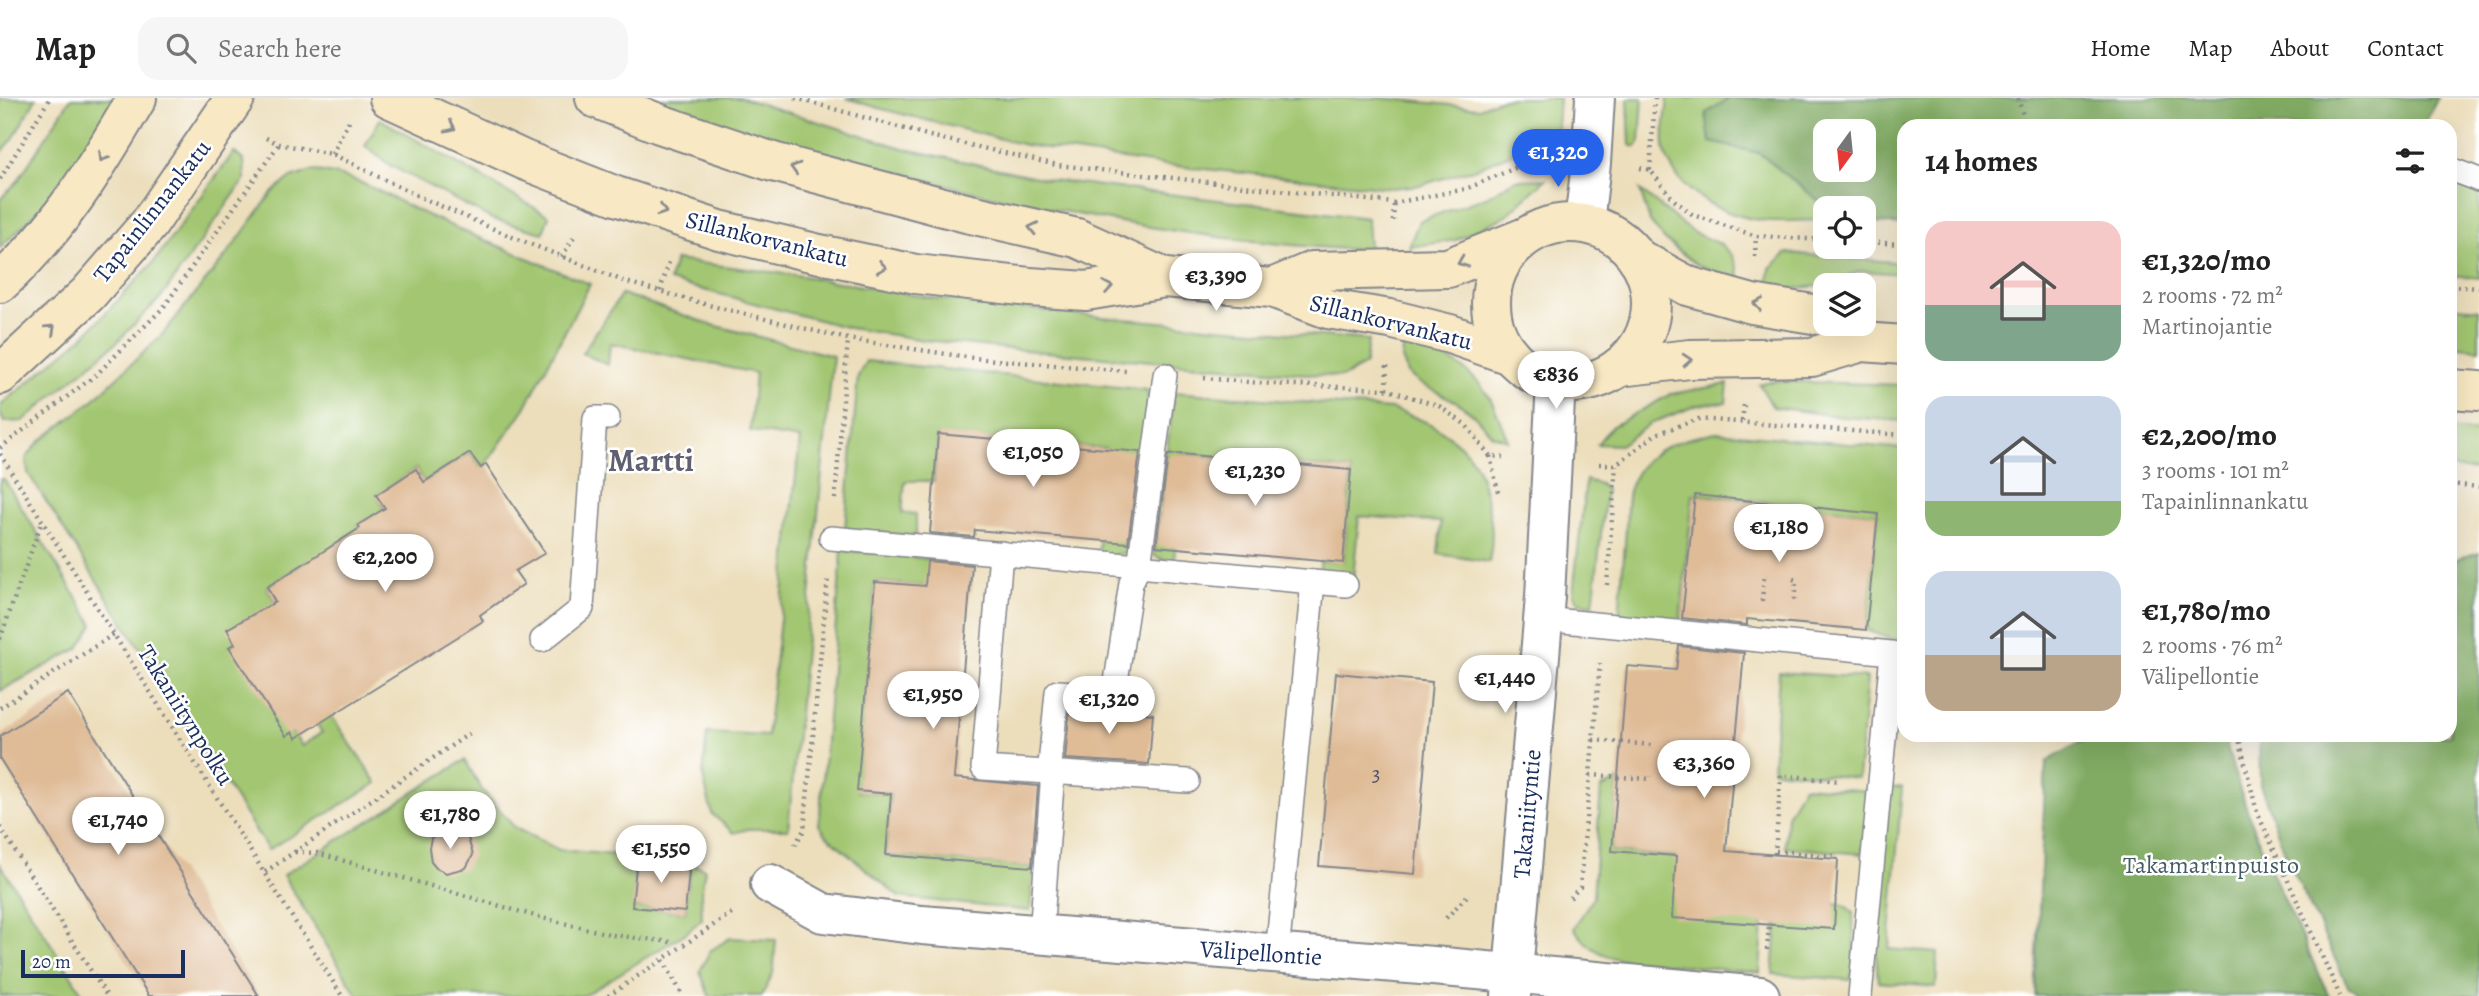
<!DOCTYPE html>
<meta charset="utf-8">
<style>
body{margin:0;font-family:Alegreya,serif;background:#f6f6f6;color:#222;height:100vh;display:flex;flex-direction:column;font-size:26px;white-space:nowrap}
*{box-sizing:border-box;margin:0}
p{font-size:23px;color:#767676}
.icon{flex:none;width:38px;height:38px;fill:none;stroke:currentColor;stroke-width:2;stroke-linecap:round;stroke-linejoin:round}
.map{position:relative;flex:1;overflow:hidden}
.sheet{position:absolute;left:1897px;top:21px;width:560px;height:623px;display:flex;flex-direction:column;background:#fff;border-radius:21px;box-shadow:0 7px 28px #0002}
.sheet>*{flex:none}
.needle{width:46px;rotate:195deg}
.controls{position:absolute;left:1813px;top:21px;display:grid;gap:14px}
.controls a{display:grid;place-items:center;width:63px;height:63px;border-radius:14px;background:#fff;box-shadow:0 7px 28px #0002;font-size:35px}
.scale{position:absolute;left:21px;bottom:18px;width:164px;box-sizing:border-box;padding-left:7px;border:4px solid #1b2f5e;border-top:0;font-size:19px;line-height:24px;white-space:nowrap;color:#1b2f5e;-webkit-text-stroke:5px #fff;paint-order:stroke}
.price{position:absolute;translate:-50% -60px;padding:0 16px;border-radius:24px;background:#fff;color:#222;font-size:23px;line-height:46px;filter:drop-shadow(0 2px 4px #0008)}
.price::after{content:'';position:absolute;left:50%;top:42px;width:21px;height:16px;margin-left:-10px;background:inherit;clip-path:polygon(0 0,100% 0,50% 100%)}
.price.on{background:#2563eb;color:#fff}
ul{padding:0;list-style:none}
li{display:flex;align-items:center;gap:21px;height:175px;padding:0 28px}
li span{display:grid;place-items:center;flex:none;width:196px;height:140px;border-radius:21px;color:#555}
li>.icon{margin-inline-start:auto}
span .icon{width:84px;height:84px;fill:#fffc;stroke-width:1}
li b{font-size:30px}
h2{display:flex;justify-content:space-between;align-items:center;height:84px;padding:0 28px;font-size:30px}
header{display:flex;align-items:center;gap:42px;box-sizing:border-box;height:98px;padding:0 35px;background:#fff;border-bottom:2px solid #e0e0e0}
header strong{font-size:33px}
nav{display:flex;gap:38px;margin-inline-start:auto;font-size:24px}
.search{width:490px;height:63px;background:#f6f6f6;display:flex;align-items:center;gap:18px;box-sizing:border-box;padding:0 24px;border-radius:21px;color:#767676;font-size:26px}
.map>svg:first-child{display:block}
.green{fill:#a2c671;stroke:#5e7a68;stroke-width:2}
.forest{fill:#81ab63;stroke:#4e6d60;stroke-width:2;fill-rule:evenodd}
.building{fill:#dfbb96}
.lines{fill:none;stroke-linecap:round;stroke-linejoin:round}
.lane-casing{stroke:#84868c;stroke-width:26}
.street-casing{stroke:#84868c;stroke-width:42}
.secondary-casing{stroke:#84868c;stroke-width:42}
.path{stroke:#84868c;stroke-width:4.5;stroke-dasharray:2 5;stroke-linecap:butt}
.lane{stroke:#fff;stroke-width:23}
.street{stroke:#fff;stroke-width:38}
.secondary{stroke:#f8e8c3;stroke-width:38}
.oneway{stroke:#8a8c90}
.labels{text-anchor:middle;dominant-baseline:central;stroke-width:5;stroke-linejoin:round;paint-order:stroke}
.number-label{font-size:21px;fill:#4c526c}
.street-label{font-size:24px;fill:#1b2f5e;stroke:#fff}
.park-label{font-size:24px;fill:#445c64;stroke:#fff}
.district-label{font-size:32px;font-weight:bold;fill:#606072;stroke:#fff}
</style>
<header>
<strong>Map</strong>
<div class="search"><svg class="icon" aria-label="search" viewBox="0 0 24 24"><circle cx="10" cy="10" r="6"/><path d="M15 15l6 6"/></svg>Search here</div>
<nav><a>Home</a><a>Map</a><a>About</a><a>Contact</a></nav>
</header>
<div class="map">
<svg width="2479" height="898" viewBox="0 0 2479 898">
<rect width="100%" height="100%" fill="#fff"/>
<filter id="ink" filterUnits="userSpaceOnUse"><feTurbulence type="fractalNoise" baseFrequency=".0143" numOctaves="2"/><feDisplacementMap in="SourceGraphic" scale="14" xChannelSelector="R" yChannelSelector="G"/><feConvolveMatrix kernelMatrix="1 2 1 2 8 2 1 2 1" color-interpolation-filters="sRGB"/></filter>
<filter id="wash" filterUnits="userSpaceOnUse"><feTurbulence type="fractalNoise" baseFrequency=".00686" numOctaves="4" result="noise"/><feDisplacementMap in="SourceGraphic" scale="28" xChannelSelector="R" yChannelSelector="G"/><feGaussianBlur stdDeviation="1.57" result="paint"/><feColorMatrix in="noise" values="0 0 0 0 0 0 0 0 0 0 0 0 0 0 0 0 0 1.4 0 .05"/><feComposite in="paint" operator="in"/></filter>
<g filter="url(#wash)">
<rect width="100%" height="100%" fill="#ecdebb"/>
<g class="green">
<polygon points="0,0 36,0 13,41 0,56"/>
<polygon points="71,0 115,0 67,85 0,150 0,101 17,84"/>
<path d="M 647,0 L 742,0 L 906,51 L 1051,82 L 1367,120 L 1369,152 C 1129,142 897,79 668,9 Z"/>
<polygon points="846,0 1382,0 1479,10 1503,0 1559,0 1556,46 1532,47 1474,71 1421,87 1392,90 1165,67 1025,47 882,11"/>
<polygon points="1628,0 1643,0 1640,43 1636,49 1630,47"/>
<path d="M 1668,0 L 1730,0 L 1707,15 L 1710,44 L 1759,55 L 1828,110 L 1825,110 L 1825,122 C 1799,122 1770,126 1744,119 C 1711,111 1675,89 1665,54 C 1661,38 1667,16 1668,0 Z"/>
<polygon points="380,21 549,118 543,135 492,121 391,68 365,48"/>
<polygon points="234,54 244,63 245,81 163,197 117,244 23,323 4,324 0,316 0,308 86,236 153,165"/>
<path d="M 311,73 C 354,74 392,102 431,119 C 483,142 537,164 590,186 L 525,310 L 486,366 L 481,370 L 470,355 L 424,384 L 416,371 L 377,397 L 385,411 L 358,427 L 376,454 L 308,463 L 267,489 L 275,504 L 235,546 L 230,548 L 302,648 L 322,634 L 312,620 L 326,610 L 377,685 L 268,752 L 28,375 L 26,360 L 39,344 L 91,304 L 162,237 L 225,159 L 272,95 L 289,81 Z"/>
<polygon points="1546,81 1506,118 1456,142 1409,149 1419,123 1486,99 1515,82"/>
<polygon points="2450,81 2479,93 2479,180 2450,177"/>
<polygon points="1640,92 1692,134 1722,147 1732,157 1738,170 1739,181 1716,175 1696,166 1666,143 1650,124"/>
<polygon points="1787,155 1904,165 1904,176 1861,173 1818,188 1767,194 1770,170"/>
<polygon points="675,162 802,178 932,200 1101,219 1368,242 1365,267 1343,279 1010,251 924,242 849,230 669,183"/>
<polygon points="622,196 709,226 833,258 788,731 748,731 734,735 712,716 703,678 707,635 767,638 800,341 750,333 755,275 610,245 608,267 582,255"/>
<polygon points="2450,208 2479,211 2479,251 2450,248"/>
<path d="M 1404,242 C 1438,255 1470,267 1490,300 C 1497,313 1502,329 1508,342 L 1492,337 L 1475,318 L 1457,304 L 1421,286 L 1408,276 L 1402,261 Z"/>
<polygon points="866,263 1147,292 1148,301 1130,454 1110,458 1098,458 1107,351 938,337 934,383 905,383 902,415 916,416 916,438 845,431 858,278"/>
<polygon points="1771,283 1904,287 1904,323 1844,319 1773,309 1759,286"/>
<polygon points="1728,286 1726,304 1698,307 1651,325 1620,347 1597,346 1611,329 1671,296"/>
<path d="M 1174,294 L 1391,311 C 1425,321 1457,336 1476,367 C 1481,376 1483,389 1486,399 C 1492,422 1494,441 1489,464 L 1438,456 L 1441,424 L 1359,418 L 1353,481 L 1320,476 L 1320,463 L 1343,464 L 1351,372 L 1182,356 L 1174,465 L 1154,458 Z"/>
<polygon points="2450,332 2479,335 2479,372 2450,370"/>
<path d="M 1716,334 L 1904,351 L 1904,539 L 1893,542 L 1866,532 L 1878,416 L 1693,396 L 1680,525 L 1619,518 C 1621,489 1624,460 1626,432 C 1627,416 1626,393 1634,379 C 1650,349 1685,340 1716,334 Z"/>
<polygon points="0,381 4,381 93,526 79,550 0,593"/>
<polygon points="1586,382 1600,386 1606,392 1593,507 1579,504 1573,496"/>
<polygon points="842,452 972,465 970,492 875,484 858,693 891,696 886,757 1034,769 1030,813 899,799 827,738 819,727"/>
<polygon points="1779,574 1867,580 1858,680 1773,672"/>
<polygon points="465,662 482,692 515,730 559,752 637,759 633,809 685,814 690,765 705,771 701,794 702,821 686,835 583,898 358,898 283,777"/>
<path d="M 1618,683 L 1612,753 L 1676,758 L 1763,826 L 1760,875 L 1618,861 C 1598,856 1585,847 1574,830 L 1593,799 L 1601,690 Z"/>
<polygon points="1803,688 1870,693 1862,756 1785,749 1787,718"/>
<polygon points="1902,689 1889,851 1938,855 1936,889 1878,884 1875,841 1890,690"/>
<polygon points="0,766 84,898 0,898"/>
<polygon points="1835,805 1846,808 1853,815 1854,859 1851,882 1773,876 1777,827"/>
<polygon points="730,840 776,842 773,875 762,898 709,898 700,873 710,853"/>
</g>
<g class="forest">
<path d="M 1730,0 L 2438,0 L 2423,28 L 1904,28 L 1904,127 L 1864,124 L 1864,110 L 1828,110 L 1759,55 L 1710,44 L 1706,15 ZM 1825,33 L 1864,33 L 1864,72 L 1825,72 Z"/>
<polygon points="2479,454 2479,898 2364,898 2348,888 2287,760 2260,687 2259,637 2450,637 2450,463"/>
<path d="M 2093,637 L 2224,637 C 2246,728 2290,813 2329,898 L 2035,898 L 2046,664 Z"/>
</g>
<g id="blocks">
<g class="building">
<polygon points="938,336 1140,354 1128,445 975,432 974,439 930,435"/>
<polygon points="470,355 481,370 486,366 545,455 515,473 524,486 480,517 483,523 296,640 292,634 286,638 229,549 235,546 227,531 275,504 267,489 360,430 358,427 385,410 376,397 416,371 424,384"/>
<polygon points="1181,356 1351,372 1343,465 1156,448 1168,357"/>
<polygon points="1695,397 1878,416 1866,532 1747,521 1747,527 1682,520"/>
<polygon points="927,463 972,467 954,680 1038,688 1032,769 886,757 891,696 857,693 875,484 925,488"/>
<polygon points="1679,548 1744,555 1726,753 1838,761 1834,831 1672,820 1676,758 1612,753 1627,568 1676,572"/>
<polygon points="1336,575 1432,584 1415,776 1319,768"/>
<polygon points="68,595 259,898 149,898 0,661 0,638"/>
<polygon points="1070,609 1153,616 1149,666 1065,661"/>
<polygon points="456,730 468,740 473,757 466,770 446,775 436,770 431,764 429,750 431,740 441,733"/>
<polygon points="637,759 690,765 685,814 632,809"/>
</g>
</g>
</g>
<g filter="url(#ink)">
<use href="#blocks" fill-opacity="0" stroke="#84868c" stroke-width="2"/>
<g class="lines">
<defs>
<g id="lane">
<polyline points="2450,71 2479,82"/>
<polyline points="831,440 1346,487"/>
<polyline points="1001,455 983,670 1188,683"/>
<polyline points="1543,521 1892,555 1860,898"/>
<polyline points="542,542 582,510 595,320 608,320"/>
<polyline points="1041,837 1052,687 1050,667 1057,594 1114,597 1131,485 1139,468 1165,277"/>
<polyline points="1277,856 1313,484"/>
</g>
<g id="street">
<polyline points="1584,125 1591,65 1595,0"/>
<polyline points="770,786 823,815 922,827 1433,868 1760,898"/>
<polyline points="1511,898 1545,499 1556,283"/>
</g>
<g id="secondary">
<polyline points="389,0 524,62 616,98 719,132 815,155 916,176 1030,189 1086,193 1165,180 1272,190 1328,211 1390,221 1450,236 1510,257"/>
<polyline points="595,0 660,26 773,64 966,115 1077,140 1165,180"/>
<circle cx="1571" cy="205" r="80"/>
<polyline points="1637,160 1688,188 1752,206 1825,218"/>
<path d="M 0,185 C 58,133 98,67 137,0"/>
<polyline points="1272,190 1312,173 1448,170 1523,140"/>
<polyline points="1619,269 1690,261 1812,259 1862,244 1904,247"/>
<polyline points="0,277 88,196 149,126 235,0"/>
<polyline points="2450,291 2479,293"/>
</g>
</defs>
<use href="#lane" class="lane-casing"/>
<use href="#street" class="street-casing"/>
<use href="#secondary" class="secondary-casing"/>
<g class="path">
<polyline points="795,0 930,38 1057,67 1394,105 1466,91 1529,64 1544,64"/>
<polyline points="2018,0 2026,28"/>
<polyline points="266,40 279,46 332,56 420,99 510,138 626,184 712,208 848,241 973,260 1126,273"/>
<polyline points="332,56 349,23"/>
<polyline points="1640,70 1650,72 1674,102 1693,117 1756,138 1825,142"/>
<polyline points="1650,72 1655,0"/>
<polyline points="0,81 50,0"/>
<polyline points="1393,123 1394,105"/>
<polyline points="1864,144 1904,146"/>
<polyline points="562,159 576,135"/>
<polyline points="1755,159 1756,138"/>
<polyline points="2450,188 2479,190"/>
<polyline points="660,193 669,164"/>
<polyline points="1204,280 1271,286 1386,291 1439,308 1466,327 1490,358 1503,359"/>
<polyline points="1386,291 1387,268"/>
<polyline points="1742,323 1744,307"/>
<polyline points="0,350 97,276 163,210 279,46"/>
<polyline points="0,356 342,898"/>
<polyline points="1490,358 1499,398"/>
<polyline points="1599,366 1616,367 1656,336 1698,321 1904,337"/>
<polyline points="2450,386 2479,389"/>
<polyline points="835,401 848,241"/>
<polyline points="1793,481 1796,482 1794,505"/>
<polyline points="1607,487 1616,367"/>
<polyline points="1762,503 1764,479 1768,479"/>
<polyline points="0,541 42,423"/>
<polyline points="0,610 114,536"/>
<polyline points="2238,637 2257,714 2340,898"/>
<polyline points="1593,642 1652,647 1652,651"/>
<polyline points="1590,677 1650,681 1650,678"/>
<polyline points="0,729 107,898"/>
<polyline points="795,747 804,732 828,479"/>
<polyline points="1776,753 1834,758"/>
<polyline points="295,754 317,755 542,820 613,837 671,844"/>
<polyline points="1775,756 1781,677 1840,683"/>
<polyline points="265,774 470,635"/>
<polyline points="1570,800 1580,789 1600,565"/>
<polyline points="1446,820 1469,796"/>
<polyline points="1767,852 1769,827"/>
<polyline points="663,862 683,898"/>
<polyline points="608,898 733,814"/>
</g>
<use href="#lane" class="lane"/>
<use href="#street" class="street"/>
<use href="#secondary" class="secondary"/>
</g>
<defs><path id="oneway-chevron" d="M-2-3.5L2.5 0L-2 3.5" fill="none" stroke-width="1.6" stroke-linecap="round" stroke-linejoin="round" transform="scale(1.75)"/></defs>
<g class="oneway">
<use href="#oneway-chevron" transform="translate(451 29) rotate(25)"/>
<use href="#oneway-chevron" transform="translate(103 59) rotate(121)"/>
<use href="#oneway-chevron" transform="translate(795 70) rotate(-164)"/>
<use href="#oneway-chevron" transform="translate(662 113) rotate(18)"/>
<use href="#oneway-chevron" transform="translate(1033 130) rotate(-167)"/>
<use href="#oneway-chevron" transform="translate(1462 164) rotate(158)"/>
<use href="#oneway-chevron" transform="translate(882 169) rotate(11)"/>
<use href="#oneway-chevron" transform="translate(1108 189) rotate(-9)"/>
<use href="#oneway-chevron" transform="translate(1758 206) rotate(-169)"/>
<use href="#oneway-chevron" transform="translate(51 231) rotate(-43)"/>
<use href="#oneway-chevron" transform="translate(1687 262) rotate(-4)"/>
</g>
</g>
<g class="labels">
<g class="number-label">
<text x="1376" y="676">3</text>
</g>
<g class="street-label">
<text transform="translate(152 113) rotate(-52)">Tapainlinnankatu</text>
<text transform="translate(767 141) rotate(14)">Sillankorvankatu</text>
<text transform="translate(1391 224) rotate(14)">Sillankorvankatu</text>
<text transform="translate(186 617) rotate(58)">Takaniitynpolku</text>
<text transform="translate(1527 716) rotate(-85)">Takaniityntie</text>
<text transform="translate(1261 855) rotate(4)">Välipellontie</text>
</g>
<g class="park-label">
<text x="2211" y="767">Takamartinpuisto</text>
</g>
<g class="district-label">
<text x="651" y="362">Martti</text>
</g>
</g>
</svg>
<div class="controls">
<a><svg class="needle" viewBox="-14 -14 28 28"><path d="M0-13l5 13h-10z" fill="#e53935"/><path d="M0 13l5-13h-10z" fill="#767676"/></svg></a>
<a><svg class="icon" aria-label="locate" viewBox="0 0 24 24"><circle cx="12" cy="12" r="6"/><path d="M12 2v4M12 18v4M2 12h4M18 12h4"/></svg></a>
<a><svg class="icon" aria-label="layers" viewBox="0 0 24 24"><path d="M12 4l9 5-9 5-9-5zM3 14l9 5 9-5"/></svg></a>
</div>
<div class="scale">20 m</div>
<b class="price on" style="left:1558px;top:91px">€1,320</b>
<b class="price" style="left:1216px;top:215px">€3,390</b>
<b class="price" style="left:1556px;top:313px">€836</b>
<b class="price" style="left:1033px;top:391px">€1,050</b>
<b class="price" style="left:1255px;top:410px">€1,230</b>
<b class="price" style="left:1779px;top:466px">€1,180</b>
<b class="price" style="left:385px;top:496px">€2,200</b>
<b class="price" style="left:1505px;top:617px">€1,440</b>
<b class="price" style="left:933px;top:633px">€1,950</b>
<b class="price" style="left:1109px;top:638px">€1,320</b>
<b class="price" style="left:1704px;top:702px">€3,360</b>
<b class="price" style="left:450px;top:753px">€1,780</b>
<b class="price" style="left:118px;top:759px">€1,740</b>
<b class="price" style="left:661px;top:787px">€1,550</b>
<section class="sheet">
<h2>14 homes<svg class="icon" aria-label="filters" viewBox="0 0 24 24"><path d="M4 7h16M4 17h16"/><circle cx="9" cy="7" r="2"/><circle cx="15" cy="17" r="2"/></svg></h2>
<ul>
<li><span style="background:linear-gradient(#f6c9c9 60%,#7fa58c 0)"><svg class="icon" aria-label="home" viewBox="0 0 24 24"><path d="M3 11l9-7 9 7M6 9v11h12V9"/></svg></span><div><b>€1,320/mo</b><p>2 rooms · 72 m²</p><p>Martinojantie</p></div></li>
<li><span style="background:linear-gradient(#c9d6e8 75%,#8fb573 0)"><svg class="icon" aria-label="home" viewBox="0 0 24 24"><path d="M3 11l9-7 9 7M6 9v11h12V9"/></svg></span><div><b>€2,200/mo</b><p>3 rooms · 101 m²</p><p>Tapainlinnankatu</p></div></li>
<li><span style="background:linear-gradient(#c9d6e8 60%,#b9a48a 0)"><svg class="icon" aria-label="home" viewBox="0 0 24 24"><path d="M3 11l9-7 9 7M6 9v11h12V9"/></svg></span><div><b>€1,780/mo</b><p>2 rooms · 76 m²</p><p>Välipellontie</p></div></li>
</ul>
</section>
</div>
